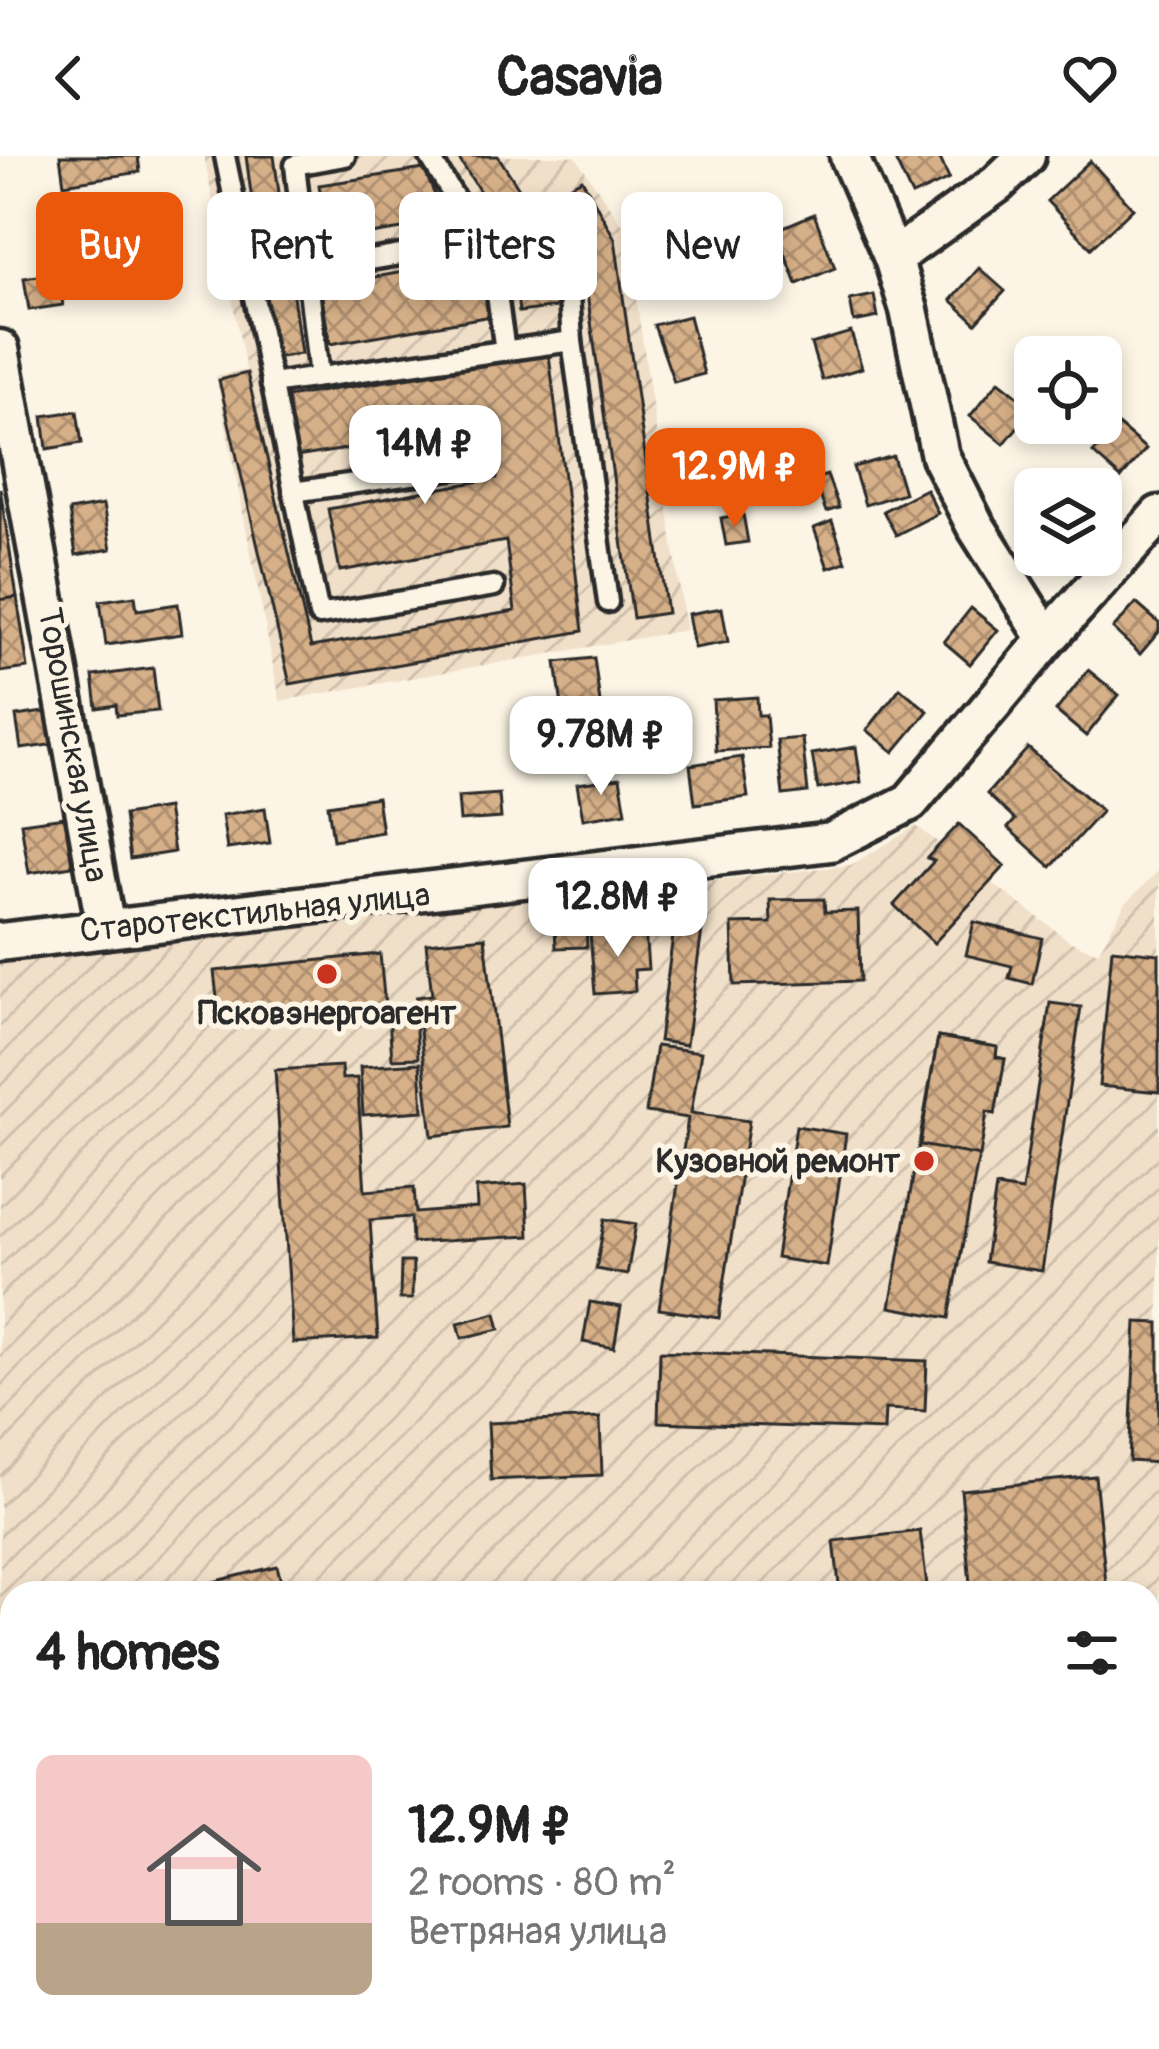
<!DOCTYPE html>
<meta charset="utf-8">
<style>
body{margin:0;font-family:Pangolin,sans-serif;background:#f2f2f2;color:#222;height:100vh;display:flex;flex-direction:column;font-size:45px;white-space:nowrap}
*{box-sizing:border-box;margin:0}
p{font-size:39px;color:#767676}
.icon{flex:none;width:66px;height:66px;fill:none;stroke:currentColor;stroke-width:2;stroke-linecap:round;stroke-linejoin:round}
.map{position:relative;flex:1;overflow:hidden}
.details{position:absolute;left:0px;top:1425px;width:1161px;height:468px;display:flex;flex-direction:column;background:#fff;border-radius:36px 36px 0 0;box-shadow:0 6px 18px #0003}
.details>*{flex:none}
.guide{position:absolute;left:36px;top:36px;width:1089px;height:108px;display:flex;gap:24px}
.tools{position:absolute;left:1014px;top:180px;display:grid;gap:24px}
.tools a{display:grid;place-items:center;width:108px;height:108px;border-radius:18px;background:#fff;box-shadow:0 6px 18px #0003;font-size:60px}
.price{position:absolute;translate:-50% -102px;padding:0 27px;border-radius:24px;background:#fff;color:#222;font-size:39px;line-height:78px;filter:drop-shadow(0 3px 6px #0008)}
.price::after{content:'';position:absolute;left:50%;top:72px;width:36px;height:27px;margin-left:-18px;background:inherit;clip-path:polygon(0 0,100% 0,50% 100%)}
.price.selected{background:#ea580c;color:#fff}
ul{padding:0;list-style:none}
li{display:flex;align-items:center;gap:36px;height:300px;padding:0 36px}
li+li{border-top:3px solid #e0e0e0}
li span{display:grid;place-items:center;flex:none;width:336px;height:240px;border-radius:18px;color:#555}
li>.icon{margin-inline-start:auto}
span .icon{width:144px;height:144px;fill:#fffc;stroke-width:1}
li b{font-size:51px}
h2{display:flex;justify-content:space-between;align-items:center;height:144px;padding:0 36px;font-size:51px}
.chip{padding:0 42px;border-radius:18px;background:#fff;box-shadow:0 6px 18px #0003;font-size:42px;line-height:108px}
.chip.selected{background:#ea580c;color:#fff}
header{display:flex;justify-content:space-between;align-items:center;height:156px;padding:0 36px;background:#fff;font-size:54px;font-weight:700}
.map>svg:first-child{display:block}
.industrial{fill:url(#industrial-furrows)}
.grass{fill:url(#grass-dots);stroke:#658970;stroke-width:3}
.garden{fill:#9fe7b4;stroke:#658970;stroke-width:3}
.building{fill:url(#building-cross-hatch);stroke:#2b2b2b;stroke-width:3}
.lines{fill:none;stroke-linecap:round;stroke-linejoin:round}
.service-casing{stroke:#2b2b2b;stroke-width:27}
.minor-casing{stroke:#2b2b2b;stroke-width:45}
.service{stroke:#fcf5e5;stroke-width:18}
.minor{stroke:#fcf5e5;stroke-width:36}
.poi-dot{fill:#c8321e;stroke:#fcf5e5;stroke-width:4.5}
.labels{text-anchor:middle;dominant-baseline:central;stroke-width:10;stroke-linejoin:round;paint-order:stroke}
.street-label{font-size:33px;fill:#2b2b2b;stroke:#fcf5e5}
.poi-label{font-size:33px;font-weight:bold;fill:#2b2b2b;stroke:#fcf5e5}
</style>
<header><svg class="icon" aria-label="back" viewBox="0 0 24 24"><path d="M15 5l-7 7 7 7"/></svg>Casavia<svg class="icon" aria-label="heart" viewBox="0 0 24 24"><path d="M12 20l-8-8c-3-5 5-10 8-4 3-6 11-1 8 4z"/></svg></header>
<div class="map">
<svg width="1159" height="1893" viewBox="0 0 1159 1893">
<defs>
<pattern id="industrial-furrows" width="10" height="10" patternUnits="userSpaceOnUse" patternTransform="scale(3)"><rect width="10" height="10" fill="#f1e0c9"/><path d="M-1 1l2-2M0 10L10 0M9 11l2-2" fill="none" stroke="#cfc0ad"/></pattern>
<pattern id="grass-dots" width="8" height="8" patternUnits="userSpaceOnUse" patternTransform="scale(3)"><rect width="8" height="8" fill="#9fe7b4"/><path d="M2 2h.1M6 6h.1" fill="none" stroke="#89c69b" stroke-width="1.8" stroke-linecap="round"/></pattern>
<pattern id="building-cross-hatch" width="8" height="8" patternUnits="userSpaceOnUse" patternTransform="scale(3)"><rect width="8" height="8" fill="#d6b088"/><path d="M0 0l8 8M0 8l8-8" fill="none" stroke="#ae8f6f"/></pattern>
</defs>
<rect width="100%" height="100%" fill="#fcf5e5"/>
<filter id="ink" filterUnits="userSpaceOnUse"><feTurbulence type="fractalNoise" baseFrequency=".00833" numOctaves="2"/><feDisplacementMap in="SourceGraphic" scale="24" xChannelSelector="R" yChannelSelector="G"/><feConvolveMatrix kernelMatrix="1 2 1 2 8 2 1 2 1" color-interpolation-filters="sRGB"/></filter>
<g filter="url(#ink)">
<g class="industrial">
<polygon points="204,0 575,0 626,74 686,474 280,545 216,220 246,214"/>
<polygon points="916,670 1071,786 1098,796 1125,748 1159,714 1159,1699 1149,1701 1149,1437 12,1437 12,1881 466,1881 417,1893 0,1893 0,803 851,709"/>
</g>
<polygon class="grass" points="1159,1787 1159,1893 1101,1893 1090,1881 1149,1881 1149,1789"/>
<polygon class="garden" points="782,1881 1090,1881 1101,1893 735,1893"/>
<g class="building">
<polygon points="60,0 138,0 140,16 64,28"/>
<polygon points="246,0 274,0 301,198 273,202"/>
<polygon points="457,0 498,0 547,76 557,151 519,156 510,82"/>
<polygon points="893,0 939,0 949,23 912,40"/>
<polygon points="1090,5 1133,52 1091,92 1047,45"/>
<polygon points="424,13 446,66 327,85 319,29"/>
<polygon points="582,23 615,83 667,457 633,462 580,88 556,37"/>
<polygon points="814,58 835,112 797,128 776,74"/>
<polygon points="481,102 491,160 330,188 320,131"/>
<polygon points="979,112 1005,135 976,167 951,144"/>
<polygon points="58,117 63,149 29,154 24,122"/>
<polygon points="874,139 878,161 854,166 850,144"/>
<polygon points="689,160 704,218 674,226 654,169"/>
<polygon points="851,176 862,212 822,224 811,188"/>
<polygon points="549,199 583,475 290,528 219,224 247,217 311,491 515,455 506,385 340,415 328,353 497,322 491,270 296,301 287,241"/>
<polygon points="999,225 1033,252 1004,288 970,260"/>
<polygon points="77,255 82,287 47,293 43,260"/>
<polygon points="1118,269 1146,293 1121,322 1093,297"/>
<polygon points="893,300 904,337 865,349 853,311"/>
<polygon points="827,319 839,352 826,356 814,323"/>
<polygon points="0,332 17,441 0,444"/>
<polygon points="926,333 938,357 896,379 883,355"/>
<polygon points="103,349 111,393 76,399 69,355"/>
<polygon points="743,358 748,386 726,389 721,362"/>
<polygon points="832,365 846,406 828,412 814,372"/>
<polygon points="135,440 137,454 178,448 182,478 106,489 100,445"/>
<polygon points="17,441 28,512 0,516 0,444"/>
<polygon points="1136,447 1159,467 1159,476 1140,498 1113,473"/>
<polygon points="722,452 728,486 694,492 688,458"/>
<polygon points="971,452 998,474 970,508 944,486"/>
<polygon points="594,502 603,569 565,573 556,506"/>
<polygon points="153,512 158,555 117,559 116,549 97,552 93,520"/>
<polygon points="1088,514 1119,539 1086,580 1056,555"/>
<polygon points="900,532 928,555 894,596 867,574"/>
<polygon points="757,541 758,559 766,559 769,592 716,595 713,544"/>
<polygon points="51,555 56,588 21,593 16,560"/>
<polygon points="802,582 808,636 783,639 777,584"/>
<polygon points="856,591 861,626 818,633 812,598"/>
<polygon points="1028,592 1102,655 1051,711 1008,672 1015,664 987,638"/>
<polygon points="742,601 748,641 695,648 690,609"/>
<polygon points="620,622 626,656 583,663 577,628"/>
<polygon points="499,638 501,662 460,665 458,641"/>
<polygon points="377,641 382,676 333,684 328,649"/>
<polygon points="167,652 174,696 130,703 124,659"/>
<polygon points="265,652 270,687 227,693 222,659"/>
<polygon points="65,661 72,710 29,717 21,667"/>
<polygon points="959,668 1005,710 934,787 894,749 934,705 927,702"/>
<polygon points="824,743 825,756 858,755 860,825 734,829 732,768 771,767 770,744"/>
<polygon points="676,757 704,760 686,889 659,885"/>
<polygon points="974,766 1042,782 1032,828 1009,822 1012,810 966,799"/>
<polygon points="586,769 587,791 556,792 555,770"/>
<polygon points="645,773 648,813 634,814 635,835 595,838 590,777"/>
<polygon points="485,781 507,971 432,980 416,841 432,839 426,787"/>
<polygon points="1112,793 1159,798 1159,936 1099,930"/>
<polygon points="380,798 385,851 220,869 214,815"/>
<polygon points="414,847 418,902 392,903 388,849"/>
<polygon points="1050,847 1081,851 1042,1115 985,1106 996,1031 1022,1035"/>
<polygon points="938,881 997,891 996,901 1005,903 995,958 987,956 949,1162 890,1151"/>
<polygon points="938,881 997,891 996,901 1005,903 995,958 987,956 980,1000 920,989"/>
<polygon points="656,890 701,896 691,957 749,965 719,1162 659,1153 688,962 646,956"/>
<polygon points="420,907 423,955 363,959 360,911"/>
<polygon points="341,910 342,923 357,922 365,1035 414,1031 416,1057 477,1052 476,1032 526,1028 529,1080 412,1087 411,1061 370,1064 378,1182 293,1187 275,914"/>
<polygon points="796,970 846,978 827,1110 776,1102"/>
<polygon points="605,1063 636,1068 627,1119 596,1113"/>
<polygon points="401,1106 413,1106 412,1143 400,1143"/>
<polygon points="590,1146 621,1151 614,1192 583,1186"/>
<polygon points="496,1157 500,1173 462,1182 458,1167"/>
<polygon points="1136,1166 1159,1167 1159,1307 1129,1305"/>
<polygon points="660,1195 927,1205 925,1255 885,1253 884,1274 658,1266"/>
<polygon points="600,1262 602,1319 491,1324 488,1267"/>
<polygon points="1095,1320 1107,1437 971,1437 961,1334"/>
<polygon points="920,1375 928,1437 840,1437 834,1385"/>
<polygon points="277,1410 284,1437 168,1437"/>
<polygon points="1159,1641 1159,1699 1149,1701 1149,1644"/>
<polygon points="277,1881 462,1881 462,1882 417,1893 228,1893"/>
</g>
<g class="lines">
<defs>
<g id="service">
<polyline points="225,0 319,459 494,430"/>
<polyline points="429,0 492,103 505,195"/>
<polyline points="565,81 572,185"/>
<polyline points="307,115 481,85"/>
<polyline points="319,221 295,9 345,0"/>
<polyline points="271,228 572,185 608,446"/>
<polyline points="293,336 466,311"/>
<polyline points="934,1881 939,1893"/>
</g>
<g id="minor">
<polyline points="849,0 893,102 909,154 940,300 975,369 1047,483"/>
<polyline points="893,102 997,28 1026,0"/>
<polyline points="0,193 106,773"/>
<polyline points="0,786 831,686 910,646 1047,483 1159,359"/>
<polyline points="1149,1764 1159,1761"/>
<polyline points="653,1893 699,1881"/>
</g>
</defs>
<use href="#service" class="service-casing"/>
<use href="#minor" class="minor-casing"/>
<use href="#service" class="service"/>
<use href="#minor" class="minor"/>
</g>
</g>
<g class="poi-dot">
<circle cx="327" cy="818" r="12"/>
<circle cx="924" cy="1005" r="12"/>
</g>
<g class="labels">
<g class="street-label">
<text transform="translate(73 589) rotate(80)">Торошинская улица</text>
<text transform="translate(255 757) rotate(-6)">Старотекстильная улица</text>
</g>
<g class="poi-label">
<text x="327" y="857">Псковэнергоагент</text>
<text x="900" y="1005" text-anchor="end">Кузовной ремонт</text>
</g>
</g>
</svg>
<div class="tools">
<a><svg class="icon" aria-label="locate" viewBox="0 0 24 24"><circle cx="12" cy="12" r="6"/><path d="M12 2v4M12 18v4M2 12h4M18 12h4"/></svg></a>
<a><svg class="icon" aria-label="layers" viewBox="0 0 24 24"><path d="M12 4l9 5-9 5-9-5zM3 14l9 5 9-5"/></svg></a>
</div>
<b class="price" style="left:425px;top:351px">14M ₽</b>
<b class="price selected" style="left:735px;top:374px">12.9M ₽</b>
<b class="price" style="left:601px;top:642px">9.78M ₽</b>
<b class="price" style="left:618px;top:804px">12.8M ₽</b>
<div class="guide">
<a class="chip selected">Buy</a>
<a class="chip">Rent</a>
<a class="chip">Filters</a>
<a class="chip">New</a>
</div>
<section class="details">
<h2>4 homes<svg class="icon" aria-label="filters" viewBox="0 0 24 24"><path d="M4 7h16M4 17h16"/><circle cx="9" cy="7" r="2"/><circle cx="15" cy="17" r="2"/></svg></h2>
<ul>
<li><span style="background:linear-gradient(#f6c9c9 70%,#b9a48a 0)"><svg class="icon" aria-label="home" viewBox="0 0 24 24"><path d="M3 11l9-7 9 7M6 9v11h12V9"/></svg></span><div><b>12.9M ₽</b><p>2 rooms · 80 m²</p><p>Ветряная улица</p></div></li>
</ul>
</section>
</div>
